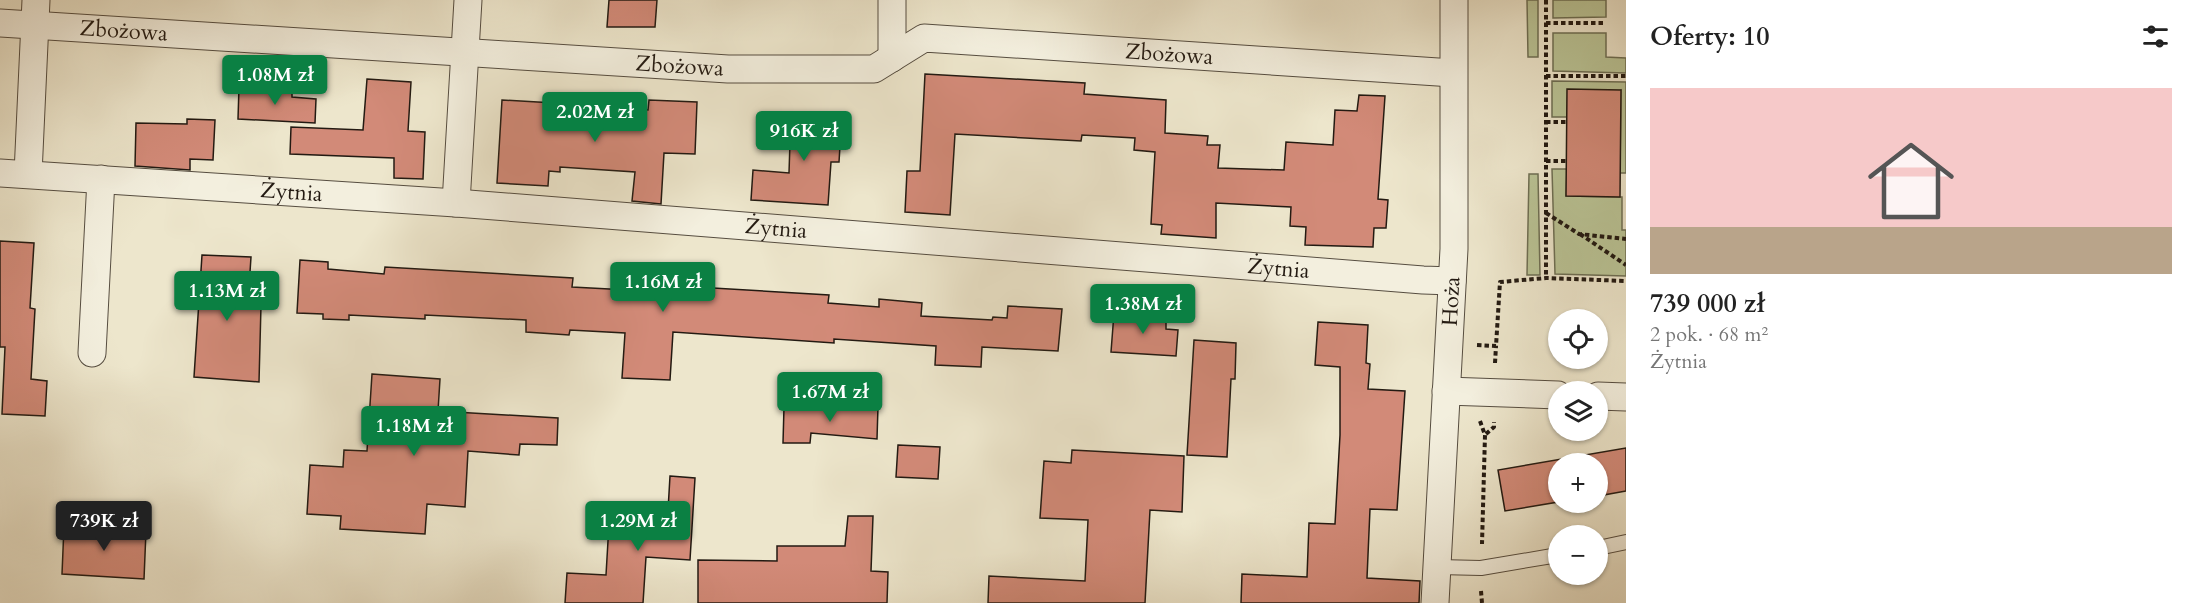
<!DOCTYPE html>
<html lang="pl">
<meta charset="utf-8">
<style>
body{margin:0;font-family:Cardo,serif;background:#f6f6f6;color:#222;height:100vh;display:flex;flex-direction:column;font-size:22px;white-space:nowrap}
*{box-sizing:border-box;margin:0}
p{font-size:20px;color:#767676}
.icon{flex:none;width:33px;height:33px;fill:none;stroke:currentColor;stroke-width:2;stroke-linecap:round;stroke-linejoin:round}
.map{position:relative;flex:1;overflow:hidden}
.sheet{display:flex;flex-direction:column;background:#fff;width:570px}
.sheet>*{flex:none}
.controls{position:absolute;left:1548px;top:309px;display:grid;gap:12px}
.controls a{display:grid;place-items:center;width:60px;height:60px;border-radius:50%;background:#fff;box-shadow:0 2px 4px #0004;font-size:30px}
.price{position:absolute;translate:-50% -51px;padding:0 14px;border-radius:6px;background:#0b8043;color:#fff;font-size:20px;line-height:39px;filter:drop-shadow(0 2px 3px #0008)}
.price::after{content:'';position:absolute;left:50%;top:36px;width:18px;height:14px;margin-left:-9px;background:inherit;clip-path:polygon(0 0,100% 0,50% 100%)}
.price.active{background:#222;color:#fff}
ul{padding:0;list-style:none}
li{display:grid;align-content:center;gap:12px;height:318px;padding:0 24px}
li+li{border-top:2px solid #e0e0e0}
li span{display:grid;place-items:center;height:186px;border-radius:0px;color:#555}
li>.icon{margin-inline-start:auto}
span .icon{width:108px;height:108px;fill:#fffc;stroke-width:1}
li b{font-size:26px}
h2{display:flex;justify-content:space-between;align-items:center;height:72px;padding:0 24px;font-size:26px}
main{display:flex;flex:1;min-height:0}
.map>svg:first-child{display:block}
.green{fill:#bac496;stroke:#6e6f54;stroke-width:1.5}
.building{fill:#d28a78;stroke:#231a12;stroke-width:1.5}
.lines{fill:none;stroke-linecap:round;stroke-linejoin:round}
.lane-casing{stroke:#564d40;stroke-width:16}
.street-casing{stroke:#564d40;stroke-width:29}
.path{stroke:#231a12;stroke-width:4;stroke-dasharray:4.5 3;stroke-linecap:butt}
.lane{stroke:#f3efde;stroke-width:14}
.street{stroke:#f3efde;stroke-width:27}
.labels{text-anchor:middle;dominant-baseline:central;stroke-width:5;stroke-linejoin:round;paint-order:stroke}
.street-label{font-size:22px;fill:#231a12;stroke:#f3efde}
</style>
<main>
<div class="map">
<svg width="1626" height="603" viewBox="0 0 1626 603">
<rect width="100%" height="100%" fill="#ede6cc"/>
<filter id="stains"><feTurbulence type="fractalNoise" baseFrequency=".00333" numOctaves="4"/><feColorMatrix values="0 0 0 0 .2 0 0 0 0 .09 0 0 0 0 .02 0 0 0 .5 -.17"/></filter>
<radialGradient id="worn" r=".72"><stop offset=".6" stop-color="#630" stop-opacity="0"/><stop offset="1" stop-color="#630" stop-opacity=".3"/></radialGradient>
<g class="green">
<polygon points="1527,0 1538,0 1538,57 1528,57"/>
<polygon points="1553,0 1606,0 1606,17 1553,18"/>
<polygon points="1553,33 1606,33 1606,57 1626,58 1626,73 1553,71"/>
<polygon points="1552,81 1626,82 1626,173 1620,173 1621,90 1567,117 1552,117"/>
<polygon points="1552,169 1567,169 1566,196 1622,197 1622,230 1626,230 1626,276 1555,274"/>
<polygon points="1529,174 1538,174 1540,275 1527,275"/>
</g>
<g class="building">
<polygon points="609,0 657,0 655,27 607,27"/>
<polygon points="925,74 1085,83 1084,94 1166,100 1165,133 1208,136 1207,145 1220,145 1218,168 1284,170 1286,142 1333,145 1335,110 1357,111 1359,95 1385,96 1378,199 1388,200 1386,228 1374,228 1373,247 1305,245 1306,227 1290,226 1291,207 1216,203 1216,238 1161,234 1162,225 1151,224 1155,152 1134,150 1135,138 1082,135 1081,141 955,134 950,215 905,212 907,171 920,171"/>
<polygon points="367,79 411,82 408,131 425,132 423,179 394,178 394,158 290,154 291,127 363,130"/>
<polygon points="239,87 292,89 292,97 316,99 315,123 238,119"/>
<polygon points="1567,89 1621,90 1620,197 1566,196"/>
<polygon points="502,100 554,103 552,121 604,125 605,107 648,110 649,100 697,102 695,154 664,153 661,204 632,201 635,172 560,167 560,172 549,171 548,186 497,183"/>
<polygon points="791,112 842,114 839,162 831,162 828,205 751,200 753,170 789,173"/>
<polygon points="187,119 215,120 213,160 190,159 190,170 135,166 136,123 187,124"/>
<polygon points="0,241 34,243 30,308 35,309 31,379 47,381 45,416 2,414 5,347 0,347"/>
<polygon points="202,255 251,257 248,302 261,305 259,382 194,377"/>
<polygon points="300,260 328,262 328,269 384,274 385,267 573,278 572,287 628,290 628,283 829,295 828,303 879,307 879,299 922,303 921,316 992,320 993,317 1007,318 1008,306 1062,309 1058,351 982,347 981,367 935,365 936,346 834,339 834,343 673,332 670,380 622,378 625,333 570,330 569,335 526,332 526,320 425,315 425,319 349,315 349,320 323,319 323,314 297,313"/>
<polygon points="1114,313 1166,316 1166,329 1178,330 1176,356 1111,352"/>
<polygon points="1318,322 1368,325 1366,363 1370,364 1368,389 1405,391 1397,510 1370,509 1367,578 1420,581 1419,603 1241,603 1242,574 1307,577 1309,523 1335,524 1340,435 1340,367 1315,365"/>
<polygon points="1194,340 1236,343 1235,379 1231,379 1227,457 1187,455"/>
<polygon points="372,374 440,379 438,411 558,418 557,445 520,444 519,455 468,451 465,507 427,504 425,534 340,529 341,516 307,514 310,465 343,467 344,450 367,451"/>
<polygon points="850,404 878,406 877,439 811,433 810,443 783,443 784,407 850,409"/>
<polygon points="898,445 940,447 938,479 896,477"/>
<polygon points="1626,448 1626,491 1598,496 1598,464 1558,464 1558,502 1505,511 1498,470"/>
<polygon points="1072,450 1184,456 1182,512 1150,510 1145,603 988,603 989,576 1085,581 1088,520 1040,518 1044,461 1071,463"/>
<polygon points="670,476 695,478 690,560 646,557 643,603 565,603 567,573 606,575 609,524 667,528"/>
<polygon points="848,516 873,516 871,571 888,572 887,603 698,603 698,560 777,561 777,546 845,546"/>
<polygon points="64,526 146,531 144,579 62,574"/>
</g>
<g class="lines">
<defs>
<g id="lane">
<polyline points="1598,548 1626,542"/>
<polyline points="1438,567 1481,568 1558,555"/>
</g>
<g id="street">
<path id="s1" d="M 0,23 L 728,69 L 874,69 L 924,38 L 1453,73"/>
<polyline points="892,58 892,0"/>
<path id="s2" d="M 0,173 L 456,203 L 1423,280 L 1452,281"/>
<polyline points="28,174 36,0"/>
<polyline points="456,203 468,0"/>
<polyline points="92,353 101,179"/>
<polyline points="1446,391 1558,395"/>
<polyline points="1598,396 1626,397"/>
<path id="s3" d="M 1435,603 L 1454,249 L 1454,0"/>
</g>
</defs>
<use href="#lane" class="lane-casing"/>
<use href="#street" class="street-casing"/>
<g class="path">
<polyline points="1546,0 1546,278"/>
<polyline points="1546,23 1606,23"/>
<polyline points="1546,76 1626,76"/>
<polyline points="1546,122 1567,122"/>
<polyline points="1546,161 1567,161"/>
<polyline points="1546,213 1579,234 1626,239"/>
<polyline points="1580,234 1626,265"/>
<polyline points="1477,345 1496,346 1500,282 1546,278 1626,281"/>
<polyline points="1495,363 1496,346"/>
<polyline points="1480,421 1485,435 1482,544"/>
<polyline points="1486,434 1494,427 1494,422"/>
<polyline points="1481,591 1482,603"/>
</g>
<use href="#lane" class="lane"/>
<use href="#street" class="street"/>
</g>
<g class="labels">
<g class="street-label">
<text stroke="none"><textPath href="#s1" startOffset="124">Zbożowa</textPath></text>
<text stroke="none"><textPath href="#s1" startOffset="1180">Zbożowa</textPath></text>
<text stroke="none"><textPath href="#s1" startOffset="681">Zbożowa</textPath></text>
<text stroke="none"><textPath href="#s2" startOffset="292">Żytnia</textPath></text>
<text stroke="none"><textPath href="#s2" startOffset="778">Żytnia</textPath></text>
<text stroke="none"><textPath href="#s2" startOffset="1282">Żytnia</textPath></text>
<text stroke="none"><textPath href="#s3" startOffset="302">Hoża</textPath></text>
</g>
</g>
<rect width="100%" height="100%" filter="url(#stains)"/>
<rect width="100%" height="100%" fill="url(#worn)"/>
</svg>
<div class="controls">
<a><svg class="icon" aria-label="locate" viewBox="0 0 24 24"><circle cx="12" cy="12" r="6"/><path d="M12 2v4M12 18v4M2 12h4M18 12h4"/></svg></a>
<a><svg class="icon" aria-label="layers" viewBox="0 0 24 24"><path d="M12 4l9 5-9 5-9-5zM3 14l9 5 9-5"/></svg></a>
<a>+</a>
<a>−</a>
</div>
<b class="price" style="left:275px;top:106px">1.08M zł</b>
<b class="price" style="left:595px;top:143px">2.02M zł</b>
<b class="price" style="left:804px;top:162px">916K zł</b>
<b class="price" style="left:663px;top:313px">1.16M zł</b>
<b class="price" style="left:227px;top:322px">1.13M zł</b>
<b class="price" style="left:1143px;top:335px">1.38M zł</b>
<b class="price" style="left:830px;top:423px">1.67M zł</b>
<b class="price" style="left:414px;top:457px">1.18M zł</b>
<b class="price active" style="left:104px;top:552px">739K zł</b>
<b class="price" style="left:638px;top:552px">1.29M zł</b>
</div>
<section class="sheet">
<h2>Oferty: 10<svg class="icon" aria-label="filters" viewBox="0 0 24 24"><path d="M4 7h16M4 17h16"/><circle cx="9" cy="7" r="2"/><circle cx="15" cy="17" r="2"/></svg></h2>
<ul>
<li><span style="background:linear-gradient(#f6c9c9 75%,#b9a48a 0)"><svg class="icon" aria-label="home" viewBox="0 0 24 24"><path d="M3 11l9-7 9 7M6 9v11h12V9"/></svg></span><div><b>739 000 zł</b><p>2 pok. · 68 m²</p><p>Żytnia</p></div></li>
</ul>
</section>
</main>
